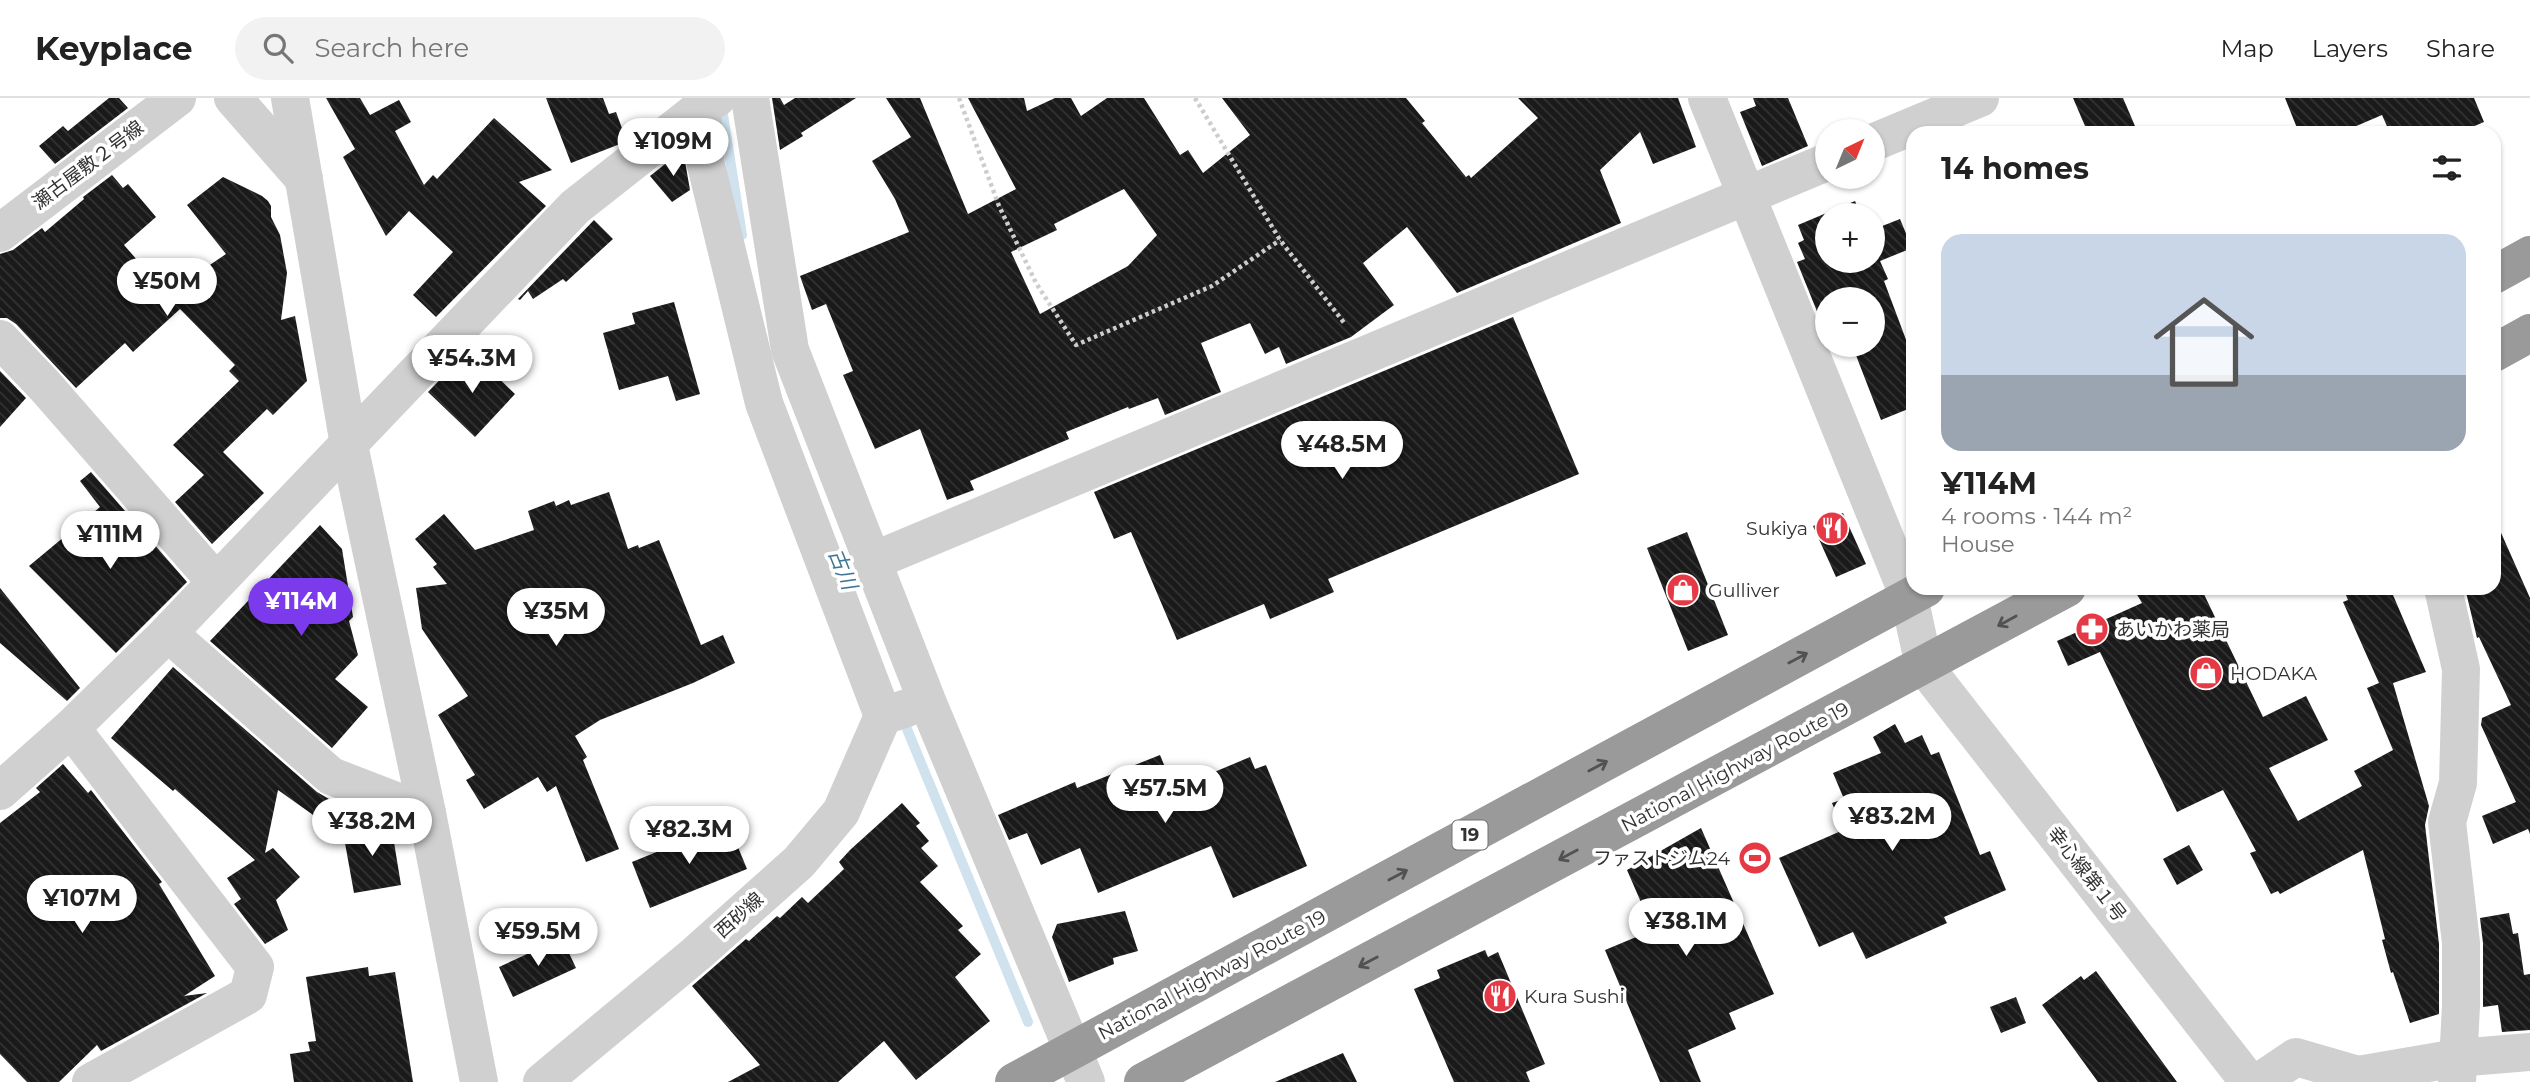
<!DOCTYPE html>
<meta charset="utf-8">
<style>
body{margin:0;font-family:Montserrat,"Noto Sans JP",sans-serif;background:#f2f2f2;color:#222;height:100vh;display:flex;flex-direction:column;font-size:26px;white-space:nowrap}
*{box-sizing:border-box;margin:0}
p{font-size:23px;color:#767676}
.icon{flex:none;width:38px;height:38px;fill:none;stroke:currentColor;stroke-width:2;stroke-linecap:round;stroke-linejoin:round}
.map{position:relative;flex:1;overflow:hidden}
.drawer{position:absolute;left:1906px;top:28px;width:595px;height:469px;display:flex;flex-direction:column;background:#fff;border-radius:21px;box-shadow:0 2px 5px #0004}
.drawer>*{flex:none}
.needle{width:46px;rotate:43deg}
.fabs{position:absolute;left:1815px;top:21px;display:grid;gap:14px}
.fabs a{display:grid;place-items:center;width:70px;height:70px;border-radius:50%;background:#fff;box-shadow:0 2px 5px #0004;font-size:35px}
.price{position:absolute;translate:-50% -60px;padding:0 16px;border-radius:24px;background:#fff;color:#222;font-size:23px;line-height:46px;filter:drop-shadow(0 2px 4px #0008)}
.price::after{content:'';position:absolute;left:50%;top:42px;width:21px;height:16px;margin-left:-10px;background:inherit;clip-path:polygon(0 0,100% 0,50% 100%)}
.price.current{background:#7c3aed;color:#fff}
ul{padding:0;list-style:none}
li{display:grid;align-content:center;gap:14px;height:371px;padding:0 35px}
li+li{border-top:2px solid #e0e0e0}
li span{display:grid;place-items:center;height:217px;border-radius:21px;color:#555}
li>.icon{margin-inline-start:auto}
span .icon{width:126px;height:126px;fill:#fffc;stroke-width:1}
li b{font-size:30px}
h2{display:flex;justify-content:space-between;align-items:center;height:84px;padding:0 35px;font-size:30px}
header{display:flex;align-items:center;gap:42px;box-sizing:border-box;height:98px;padding:0 35px;background:#fff;border-bottom:2px solid #e0e0e0}
header strong{font-size:33px}
nav{display:flex;gap:38px;margin-inline-start:auto;font-size:24px}
.search{width:490px;height:63px;background:#f2f2f2;display:flex;align-items:center;gap:18px;box-sizing:border-box;padding:0 24px;border-radius:38px;color:#767676;font-size:26px}
.map>svg:first-child{display:block}
.lines{fill:none;stroke-linecap:round;stroke-linejoin:round}
.stream{stroke:#cfe2ee;stroke-width:10}
.building{fill:url(#building-back-hatch);fill-rule:evenodd}
.path{stroke:#cdcdcd;stroke-width:4.5;stroke-dasharray:3.5 3.5;stroke-linecap:butt}
.minor{stroke:#d0d0d0;stroke-width:38}
.highway{stroke:#9a9a9a;stroke-width:38}
.oneway{stroke:#525252}
.labels{text-anchor:middle;dominant-baseline:central;stroke-width:7;stroke-linejoin:round;paint-order:stroke}
.shield{fill:#fff;stroke:#707070;stroke-width:2}
.shield-label{font-size:18px;font-weight:bold;fill:#333}
.street-label{font-size:19px;fill:#333;stroke:#fff}
.poi-label{font-size:19px;fill:#333;stroke:#fff;text-anchor:start}
.water-label{font-size:21px;font-style:italic;fill:#3f7597;stroke:#fff}
</style>
<header>
<strong>Keyplace</strong>
<div class="search"><svg class="icon" aria-label="search" viewBox="0 0 24 24"><circle cx="10" cy="10" r="6"/><path d="M15 15l6 6"/></svg>Search here</div>
<nav><a>Map</a><a>Layers</a><a>Share</a></nav>
</header>
<div class="map">
<svg width="2530" height="984" viewBox="0 0 2530 984">
<defs>
<pattern id="building-back-hatch" width="6" height="6" patternUnits="userSpaceOnUse" patternTransform="scale(1.75)"><rect width="6" height="6" fill="#1a1a1a"/><path d="M-1 5l2 2M0 0l6 6M5-1l2 2" fill="none" stroke="#333"/></pattern>
</defs>
<rect width="100%" height="100%" fill="#fff"/>
<g class="lines">
<g class="stream">
<polyline points="721,4 742,137"/>
<polyline points="902,619 1028,924"/>
</g>
</g>
<g class="building">
<polygon points="109,0 119,0 128,10 55,66 39,48 63,28 68,33"/>
<polygon points="326,0 360,0 370,17 399,2 411,24 395,33 424,87 433,77 437,81 494,20 552,72 519,84 546,108 436,219 413,197 453,154 409,113 386,138 343,59 355,51"/>
<polygon points="546,0 603,0 609,16 616,14 626,41 620,46 571,65"/>
<polygon points="772,0 780,0 784,7 795,0 856,0 801,35 803,38 780,52"/>
<path d="M 886,0 L 920,0 L 968,116 L 1016,91 L 968,0 L 1024,0 L 1027,13 L 1055,0 L 1071,0 L 1081,18 L 1107,0 L 1144,0 L 1180,57 L 1188,52 L 1203,75 L 1250,37 L 1222,0 L 1406,0 L 1425,23 L 1422,25 L 1466,79 L 1469,77 L 1471,80 L 1538,20 L 1518,0 L 1678,0 L 1696,49 L 1653,66 L 1640,34 L 1600,72 L 1621,125 L 1457,195 L 1407,129 L 1363,165 L 1394,207 L 1351,239 L 1286,266 L 1279,249 L 1265,256 L 1250,225 L 1201,245 L 1221,294 L 1165,317 L 1158,300 L 1129,311 L 1128,309 L 1066,334 L 1069,341 L 970,383 L 974,392 L 947,402 L 920,331 L 875,351 L 843,277 L 853,273 L 826,206 L 812,212 L 800,178 L 909,134 L 895,101 L 872,63 L 911,39 ZM 1124,91 L 1157,137 L 1128,168 L 1040,216 L 1011,154 L 1057,132 L 1054,126 Z"/>
<polygon points="1753,0 1788,0 1808,48 1762,68 1740,14 1756,8"/>
<polygon points="2073,0 2123,0 2138,35 2088,35"/>
<polygon points="2285,0 2474,0 2484,24 2458,35 2390,35 2382,17 2340,35 2299,35"/>
<polygon points="683,52 690,92 672,104 650,78"/>
<polygon points="112,77 123,90 128,86 156,119 124,147 167,196 226,156 187,107 223,79 262,98 268,103 271,108 271,119 280,137 287,175 281,222 295,218 307,283 273,317 267,311 223,354 264,395 212,446 175,404 204,377 173,347 239,283 229,273 235,267 180,211 133,254 125,245 76,290 16,226 7,220 0,220 0,156 13,152 42,130 45,134 84,101 83,99"/>
<polygon points="1855,103 1861,117 1827,117 1827,163 1872,163 1872,132 1900,121 1912,150 1880,163 1888,181 1884,183 1908,247 1913,247 1913,309 1881,322 1852,247 1872,247 1872,201 1827,201 1827,238 1797,164 1805,161 1798,145 1804,142 1798,127"/>
<polygon points="594,122 613,141 566,184 563,181 533,201 528,193 520,202 518,201"/>
<polygon points="674,204 700,296 676,303 668,278 619,292 603,235 635,226 632,215"/>
<polygon points="1513,219 1579,376 1328,481 1334,494 1270,521 1264,506 1177,542 1131,434 1114,441 1094,394"/>
<polygon points="462,259 475,272 482,264 515,296 475,339 428,294"/>
<polygon points="0,273 26,300 0,329"/>
<polygon points="91,374 187,484 116,555 29,468 100,409 80,383"/>
<polygon points="609,394 628,451 638,447 639,450 659,442 701,547 723,537 735,565 693,585 600,622 575,638 587,659 583,662 619,751 586,764 556,688 547,694 538,679 484,711 466,682 475,677 438,617 468,598 422,531 416,490 447,486 433,469 437,466 415,441 444,416 475,452 534,432 528,413 554,403 556,408 569,402 571,407"/>
<polygon points="1843,415 1866,466 1836,479 1813,428"/>
<polygon points="2494,419 2530,500 2530,736 2528,731 2493,746 2482,718 2516,704 2481,627 2482,620 2511,607 2479,539 2477,540 2465,490 2494,490"/>
<polygon points="320,427 342,451 353,519 349,523 358,557 335,581 368,609 332,650 210,543"/>
<polygon points="1687,434 1728,537 1688,553 1647,450"/>
<polygon points="0,490 80,590 67,603 0,545"/>
<polygon points="2133,490 2201,490 2263,619 2306,598 2328,642 2269,670 2298,723 2362,688 2354,673 2393,652 2367,590 2379,585 2343,504 2348,502 2343,490 2390,490 2426,574 2393,585 2429,708 2425,727 2439,846 2439,916 2410,925 2393,874 2391,875 2382,842 2385,841 2363,752 2280,796 2278,793 2271,796 2250,755 2256,753 2223,692 2177,714 2100,554 2068,568 2057,543 2142,505"/>
<polygon points="173,569 317,694 329,701 316,719 278,692 265,755 273,750 300,779 276,802 288,832 265,846 234,806 241,801 227,780 255,762 175,691 173,693 111,640"/>
<polygon points="1895,626 1905,645 1922,637 1931,657 1939,654 1980,757 1990,753 2006,792 1944,819 1947,825 1866,861 1853,834 1819,849 1779,760 1841,733 1839,730 1842,729 1832,705 1844,701 1833,675 1881,655 1873,639"/>
<polygon points="1160,657 1174,691 1250,659 1255,671 1266,667 1307,768 1233,800 1211,748 1098,795 1080,750 1041,767 1027,735 1009,742 998,717 1075,684 1077,690"/>
<polygon points="63,666 88,695 91,692 162,784 159,786 215,878 184,898 207,895 101,953 97,947 59,984 27,984 0,956 0,725 40,694 36,690"/>
<polygon points="902,705 920,725 916,728 929,743 921,750 938,768 920,784 963,828 958,832 981,856 955,879 990,923 916,982 884,943 838,984 728,984 760,967 692,888 746,841 749,843 777,818 780,820 802,799 808,805 844,771 839,764 850,752"/>
<polygon points="728,725 747,771 650,810 632,764"/>
<polygon points="391,726 401,787 354,795 343,734"/>
<polygon points="1701,730 1774,896 1729,915 1736,931 1688,952 1701,984 1660,984 1605,852 1653,832 1627,772"/>
<polygon points="2189,747 2203,772 2177,787 2163,761"/>
<polygon points="1125,813 1138,853 1113,860 1114,866 1069,884 1052,839 1057,826"/>
<polygon points="2509,815 2513,836 2518,835 2524,877 2530,876 2530,932 2502,934 2498,907 2483,909 2483,845 2480,820"/>
<polygon points="562,840 576,870 513,899 499,869"/>
<polygon points="1485,852 1488,859 1498,854 1545,966 1526,974 1530,984 1454,984 1414,891 1440,880 1437,872"/>
<polygon points="368,869 369,878 395,874 413,984 294,984 290,956 310,953 308,944 316,943 306,879"/>
<polygon points="2096,873 2177,984 2098,984 2042,907 2081,878 2084,882"/>
<polygon points="2016,899 2026,925 2001,935 1990,909"/>
<polygon points="1343,955 1357,984 1275,984"/>
</g>
<g class="lines">
<g class="path">
<polyline points="959,0 999,108 1036,185 1076,247 1212,188 1280,142"/>
<polyline points="1195,0 1280,142 1345,226"/>
</g>
<g class="minor">
<polyline points="233,0 304,81"/>
<polyline points="290,0 349,347 427,715 479,984"/>
<polyline points="701,0 706,67 764,305 883,618"/>
<polyline points="750,0 790,252 927,603 1086,984"/>
<polyline points="1707,0 1909,499 1924,568 2249,984"/>
<polyline points="1872,45 1980,0"/>
<polyline points="0,135 177,0"/>
<polyline points="0,241 45,288 216,484"/>
<polyline points="873,463 1827,64"/>
<polyline points="2443,490 2461,571 2458,685 2447,724 2461,845 2461,908 2457,984"/>
<polyline points="168,535 331,678 427,715"/>
<polyline points="71,630 255,869 248,897 91,984"/>
<polyline points="0,693 71,630 168,535 575,109 702,9 717,0"/>
<polyline points="542,984 696,856 799,764 841,714 883,618 907,610"/>
<polyline points="2259,984 2296,959 2358,977 2457,960 2530,954"/>
</g>
<g class="highway">
<polyline points="2494,177 2530,157"/>
<polyline points="2494,255 2530,235"/>
<polyline points="1014,984 1926,490"/>
<polyline points="1143,984 2067,490"/>
</g>
</g>
<defs><path id="oneway-shaft" d="M-6 0H5M1.5-3L5.5 0L1.5 3" fill="none" stroke-width="1.6" stroke-linecap="round" stroke-linejoin="round" transform="scale(1.75)"/></defs>
<g class="oneway">
<use href="#oneway-shaft" transform="translate(2007 523) rotate(151)"/>
<use href="#oneway-shaft" transform="translate(1798 560) rotate(-28)"/>
<use href="#oneway-shaft" transform="translate(1598 668) rotate(-28)"/>
<use href="#oneway-shaft" transform="translate(1568 757) rotate(152)"/>
<use href="#oneway-shaft" transform="translate(1398 777) rotate(-28)"/>
<use href="#oneway-shaft" transform="translate(1368 864) rotate(152)"/>
</g>
<defs>
<symbol id="restaurant-disc" viewBox="-11 -11 22 22"><circle r="9.5" fill="#e63946" stroke="#fff"/><path d="M-5-6h1v4h1v-4h1v4h1v-4h1v5L-1.5 .5V6h-2V.5L-5-1ZM5-6V6H3V1.5H1.5Q1.5-4 5-6Z" fill="#fff"/></symbol>
<symbol id="shop-disc" viewBox="-11 -11 22 22"><circle r="9.5" fill="#e63946" stroke="#fff"/><path d="M-5-2.5h2.3a2.7 3.5 0 0 1 5.4 0H5L5.5 6h-11ZM-1.5-2.5h3a1.5 2.3 0 0 0-3 0Z" fill="#fff"/></symbol>
<symbol id="pharmacy-disc" viewBox="-11 -11 22 22"><circle r="9.5" fill="#e63946" stroke="#fff"/><path d="M-2-6h4v4h4v4h-4v4h-4v-4h-4v-4h4Z" fill="#fff"/></symbol>
<symbol id="stadium-disc" viewBox="-11 -11 22 22"><circle r="9.5" fill="#e63946" stroke="#fff"/><path d="M0-5a6.5 5 0 1 0 0 10a6.5 5 0 1 0 0-10ZM-3.5-1.8h7v3.6h-7Z" fill="#fff"/></symbol>
</defs>
<g fill-rule="evenodd">
<use href="#restaurant-disc" x="1813" y="411" width="38" height="38"/>
<use href="#shop-disc" x="1664" y="473" width="38" height="38"/>
<use href="#pharmacy-disc" x="2073" y="512" width="38" height="38"/>
<use href="#shop-disc" x="2187" y="556" width="38" height="38"/>
<use href="#stadium-disc" x="1736" y="741" width="38" height="38"/>
<use href="#restaurant-disc" x="1481" y="879" width="38" height="38"/>
</g>
<g class="labels">
<rect class="shield" x="1452.5" y="722.5" width="35" height="29" rx="5"/>
<g class="shield-label">
<text x="1470" y="737">19</text>
</g>
<g class="street-label">
<text transform="translate(88 67) rotate(-37)">瀬古屋敷２号線</text>
<text transform="translate(1735 669) rotate(-28)">National Highway Route 19</text>
<text transform="translate(2087 776) rotate(52)">幸心線第１号</text>
<text transform="translate(739 817) rotate(-42)">西砂線</text>
<text transform="translate(1212 877) rotate(-28)">National Highway Route 19</text>
</g>
<g class="poi-label">
<text x="1808" y="430" text-anchor="end">Sukiya</text>
<text x="1708" y="492">Gulliver</text>
<text x="2116" y="531">あいかわ薬局</text>
<text x="2230" y="575">HODAKA</text>
<text x="1730" y="760" text-anchor="end">ファストジム24</text>
<text x="1524" y="898">Kura Sushi</text>
</g>
<g class="water-label">
<text transform="translate(843 471) rotate(68)">古川</text>
</g>
</g>
</svg>
<div class="fabs">
<a><svg class="needle" viewBox="-14 -14 28 28"><path d="M0-13l5 13h-10z" fill="#e53935"/><path d="M0 13l5-13h-10z" fill="#767676"/></svg></a>
<a>+</a>
<a>−</a>
</div>
<b class="price" style="left:673px;top:80px">¥109M</b>
<b class="price" style="left:167px;top:220px">¥50M</b>
<b class="price" style="left:472px;top:297px">¥54.3M</b>
<b class="price" style="left:1342px;top:383px">¥48.5M</b>
<b class="price" style="left:110px;top:473px">¥111M</b>
<b class="price current" style="left:301px;top:540px">¥114M</b>
<b class="price" style="left:556px;top:550px">¥35M</b>
<b class="price" style="left:1165px;top:727px">¥57.5M</b>
<b class="price" style="left:1892px;top:755px">¥83.2M</b>
<b class="price" style="left:372px;top:760px">¥38.2M</b>
<b class="price" style="left:689px;top:768px">¥82.3M</b>
<b class="price" style="left:82px;top:837px">¥107M</b>
<b class="price" style="left:1686px;top:860px">¥38.1M</b>
<b class="price" style="left:538px;top:870px">¥59.5M</b>
<section class="drawer">
<h2>14 homes<svg class="icon" aria-label="filters" viewBox="0 0 24 24"><path d="M4 7h16M4 17h16"/><circle cx="9" cy="7" r="2"/><circle cx="15" cy="17" r="2"/></svg></h2>
<ul>
<li><span style="background:linear-gradient(#c9d6e8 65%,#9aa5b1 0)"><svg class="icon" aria-label="home" viewBox="0 0 24 24"><path d="M3 11l9-7 9 7M6 9v11h12V9"/></svg></span><div><b>¥114M</b><p>4 rooms · 144 m²</p><p>House</p></div></li>
</ul>
</section>
</div>
